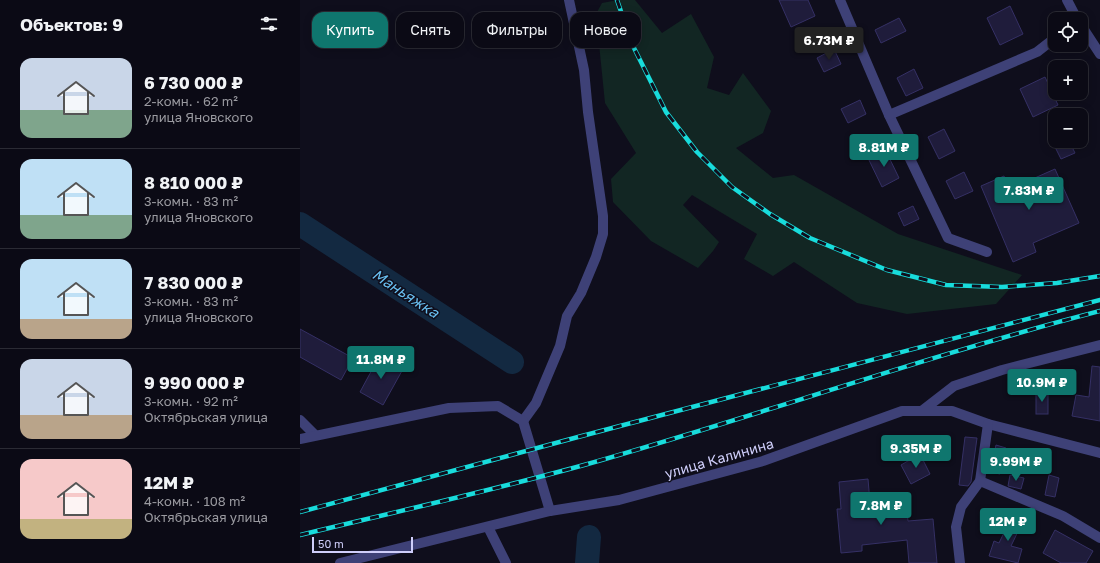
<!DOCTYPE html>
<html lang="ru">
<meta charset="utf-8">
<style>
body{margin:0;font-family:"Golos Text",sans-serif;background:#14131e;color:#f1f3f6;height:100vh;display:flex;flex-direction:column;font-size:15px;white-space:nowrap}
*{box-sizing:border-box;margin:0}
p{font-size:13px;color:#9a9aa0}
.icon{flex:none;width:22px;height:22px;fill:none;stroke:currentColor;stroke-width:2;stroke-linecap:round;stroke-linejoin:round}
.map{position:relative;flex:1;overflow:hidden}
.panel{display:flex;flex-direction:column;background:#0b0a15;width:300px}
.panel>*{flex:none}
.guide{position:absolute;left:12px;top:12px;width:380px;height:36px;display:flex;gap:8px}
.controls{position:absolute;left:748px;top:12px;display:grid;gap:8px}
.controls a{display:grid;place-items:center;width:40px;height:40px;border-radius:8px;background:#0b0a15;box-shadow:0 2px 10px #0003,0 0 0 1px #2b2b34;font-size:20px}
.scale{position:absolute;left:12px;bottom:10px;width:101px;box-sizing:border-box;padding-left:4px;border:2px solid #cfcefa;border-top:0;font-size:11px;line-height:14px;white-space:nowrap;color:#cfcefa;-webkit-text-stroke:3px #0f0e1c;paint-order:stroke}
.price{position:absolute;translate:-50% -34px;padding:0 9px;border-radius:4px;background:#0f766e;color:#fff;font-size:13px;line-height:26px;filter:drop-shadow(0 1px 2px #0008)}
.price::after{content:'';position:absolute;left:50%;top:24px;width:12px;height:9px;margin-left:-6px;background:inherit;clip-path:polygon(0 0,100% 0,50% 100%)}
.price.selected{background:#222;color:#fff}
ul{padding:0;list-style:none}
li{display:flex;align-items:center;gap:12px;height:100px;padding:0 20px}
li+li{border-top:1px solid #2b2b34}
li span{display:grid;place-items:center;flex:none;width:112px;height:80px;border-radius:12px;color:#555}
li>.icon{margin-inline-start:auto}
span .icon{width:48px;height:48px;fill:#fffc;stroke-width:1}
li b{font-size:17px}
h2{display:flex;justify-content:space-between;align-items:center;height:48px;padding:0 20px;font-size:17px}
.tag{padding:0 14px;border-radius:12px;background:#0b0a15;box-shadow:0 2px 10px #0003,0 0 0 1px #2b2b34;font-size:14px;line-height:36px}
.tag.selected{background:#0f766e;color:#fff}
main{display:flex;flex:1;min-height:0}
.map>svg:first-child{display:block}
.green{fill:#122623}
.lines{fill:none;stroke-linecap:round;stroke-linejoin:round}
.river{stroke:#132941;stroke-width:24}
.building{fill:#1f1c3b;stroke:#353065}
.minor{stroke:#3e4177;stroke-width:10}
.rail-casing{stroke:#18dcdc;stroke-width:4.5}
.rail{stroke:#0f0e1c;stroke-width:3;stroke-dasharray:9;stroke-linecap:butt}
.labels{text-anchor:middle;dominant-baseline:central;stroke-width:3;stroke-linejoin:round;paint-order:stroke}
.street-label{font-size:14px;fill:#cfcefa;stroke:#0f0e1c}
.water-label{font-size:15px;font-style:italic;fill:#68beef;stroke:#0f0e1c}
</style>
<main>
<section class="panel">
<h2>Объектов: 9<svg class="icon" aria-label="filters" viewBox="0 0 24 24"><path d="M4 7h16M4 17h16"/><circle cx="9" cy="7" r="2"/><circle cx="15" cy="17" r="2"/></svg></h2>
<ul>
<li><span style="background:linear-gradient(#c9d6e8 65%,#7fa58c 0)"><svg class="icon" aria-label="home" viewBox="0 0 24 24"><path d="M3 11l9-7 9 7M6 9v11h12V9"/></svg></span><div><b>6 730 000 ₽</b><p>2-комн. · 62 m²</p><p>улица Яновского</p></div></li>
<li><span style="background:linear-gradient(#bfe0f5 70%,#7fa58c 0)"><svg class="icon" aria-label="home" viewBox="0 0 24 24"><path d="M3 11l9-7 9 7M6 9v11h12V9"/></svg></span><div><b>8 810 000 ₽</b><p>3-комн. · 83 m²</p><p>улица Яновского</p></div></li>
<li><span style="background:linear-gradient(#bfe0f5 75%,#b9a48a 0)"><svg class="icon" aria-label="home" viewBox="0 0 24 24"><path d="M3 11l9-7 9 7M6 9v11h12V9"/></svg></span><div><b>7 830 000 ₽</b><p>3-комн. · 83 m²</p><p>улица Яновского</p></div></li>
<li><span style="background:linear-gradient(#c9d6e8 70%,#b9a48a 0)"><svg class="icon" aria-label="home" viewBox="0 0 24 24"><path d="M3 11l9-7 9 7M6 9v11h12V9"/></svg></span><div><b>9 990 000 ₽</b><p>3-комн. · 92 m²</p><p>Октябрьская улица</p></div></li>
<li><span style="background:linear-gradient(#f6c9c9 75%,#c2b280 0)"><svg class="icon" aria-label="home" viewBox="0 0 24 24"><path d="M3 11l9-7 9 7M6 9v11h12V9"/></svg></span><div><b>12M ₽</b><p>4-комн. · 108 m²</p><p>Октябрьская улица</p></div></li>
</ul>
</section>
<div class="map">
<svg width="800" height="563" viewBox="0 0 800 563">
<rect width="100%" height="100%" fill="#0f0e1c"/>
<polygon class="green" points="318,0 335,0 362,33 391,14 414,57 407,88 429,95 443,73 471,111 463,133 436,148 473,178 494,175 598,234 722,275 696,304 607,314 557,303 494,262 473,276 444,259 457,234 392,195 383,205 419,242 413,251 398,268 351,241 313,202 311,179 336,153 305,103 296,14 302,3"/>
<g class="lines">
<g class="river">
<polyline points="0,224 212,362"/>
<polyline points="287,563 289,537"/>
</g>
</g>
<g class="building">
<polygon points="479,0 508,0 515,16 491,27"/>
<polygon points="710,6 723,34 700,45 687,18"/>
<polygon points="599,18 606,31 581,43 575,30"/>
<polygon points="534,49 541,64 524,72 517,58"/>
<polygon points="614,69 623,88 606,96 597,78"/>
<polygon points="745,77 758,105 733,117 720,89"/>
<polygon points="560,100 566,114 548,123 541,109"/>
<polygon points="644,129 655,151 639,159 628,137"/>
<polygon points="752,141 769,141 775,153 761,159"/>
<polygon points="585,149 599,178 582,187 568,158"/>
<polygon points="755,169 779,223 733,243 736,252 713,262 681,186 704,176 710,189"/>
<polygon points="664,172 673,191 655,199 646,181"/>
<polygon points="613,206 619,219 604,226 598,213"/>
<polygon points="0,329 53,358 41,380 0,357"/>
<polygon points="80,355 103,369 83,405 60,392"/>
<polygon points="792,366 800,367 800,421 772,416 776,395 789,397"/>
<rect x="736" y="392" width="12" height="22"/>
<polygon points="665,437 677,438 671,482 668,486 659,485"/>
<polygon points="696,445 706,448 700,474 690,472"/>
<polygon points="620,454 630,474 611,484 601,465"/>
<polygon points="710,475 724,478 721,489 708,486"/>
<polygon points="749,475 759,478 755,497 745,495"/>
<polygon points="568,479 571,514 607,511 608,521 633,519 637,563 609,563 607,540 562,545 562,551 541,553 537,509 541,509 539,482"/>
<polygon points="713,514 724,519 711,546 722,549 718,563 689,556 694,541 699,543"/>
<polygon points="755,530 793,551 786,563 761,563 743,553"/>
</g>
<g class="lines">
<g class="minor">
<polyline points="540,0 589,115 648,238 687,252"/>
<polyline points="767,0 777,19"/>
<polyline points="781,25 800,54"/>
<polyline points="589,115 737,52 755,38"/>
<polyline points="623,410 654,386 702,370 800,345"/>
<polyline points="0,420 14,434"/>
<polyline points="223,421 236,403 260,346 267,316 281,293 296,257 303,234 303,216 288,112 284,70 269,0"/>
<polyline points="0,439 149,408 198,406 223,421 250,511"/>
<polyline points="680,481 763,516 800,538"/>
<polyline points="188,527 206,563"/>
<polyline points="40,563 250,511 319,500 463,461 602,411 652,411 688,424 800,453"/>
<polyline points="660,563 656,527 661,507 680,481 688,424"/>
</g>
<defs>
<g id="rail">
<polyline points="317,0 333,46 366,112 397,152 432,187 470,214 510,238 587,270 646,285 702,287 757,283 800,276"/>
<polyline points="0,512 278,437 800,300"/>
<path d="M 0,535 C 95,512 190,491 284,465 C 457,416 626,356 800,311"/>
</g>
</defs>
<use href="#rail" class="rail-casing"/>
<use href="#rail" class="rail"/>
</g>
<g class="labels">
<g class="street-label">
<text transform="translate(419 458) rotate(-16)">улица Калинина</text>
</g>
<g class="water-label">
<text transform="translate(106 293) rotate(33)">Маньяжка</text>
</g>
</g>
</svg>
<div class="controls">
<a><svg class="icon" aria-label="locate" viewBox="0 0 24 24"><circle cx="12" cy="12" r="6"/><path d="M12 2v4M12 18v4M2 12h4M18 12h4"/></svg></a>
<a>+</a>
<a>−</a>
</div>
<div class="scale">50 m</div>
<b class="price selected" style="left:529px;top:61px">6.73M ₽</b>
<b class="price" style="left:584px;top:168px">8.81M ₽</b>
<b class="price" style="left:729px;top:211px">7.83M ₽</b>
<b class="price" style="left:81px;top:380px">11.8M ₽</b>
<b class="price" style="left:742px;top:403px">10.9M ₽</b>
<b class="price" style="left:616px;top:469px">9.35M ₽</b>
<b class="price" style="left:716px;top:482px">9.99M ₽</b>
<b class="price" style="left:581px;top:526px">7.8M ₽</b>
<b class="price" style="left:708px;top:542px">12M ₽</b>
<div class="guide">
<a class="tag selected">Купить</a>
<a class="tag">Снять</a>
<a class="tag">Фильтры</a>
<a class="tag">Новое</a>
</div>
</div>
</main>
